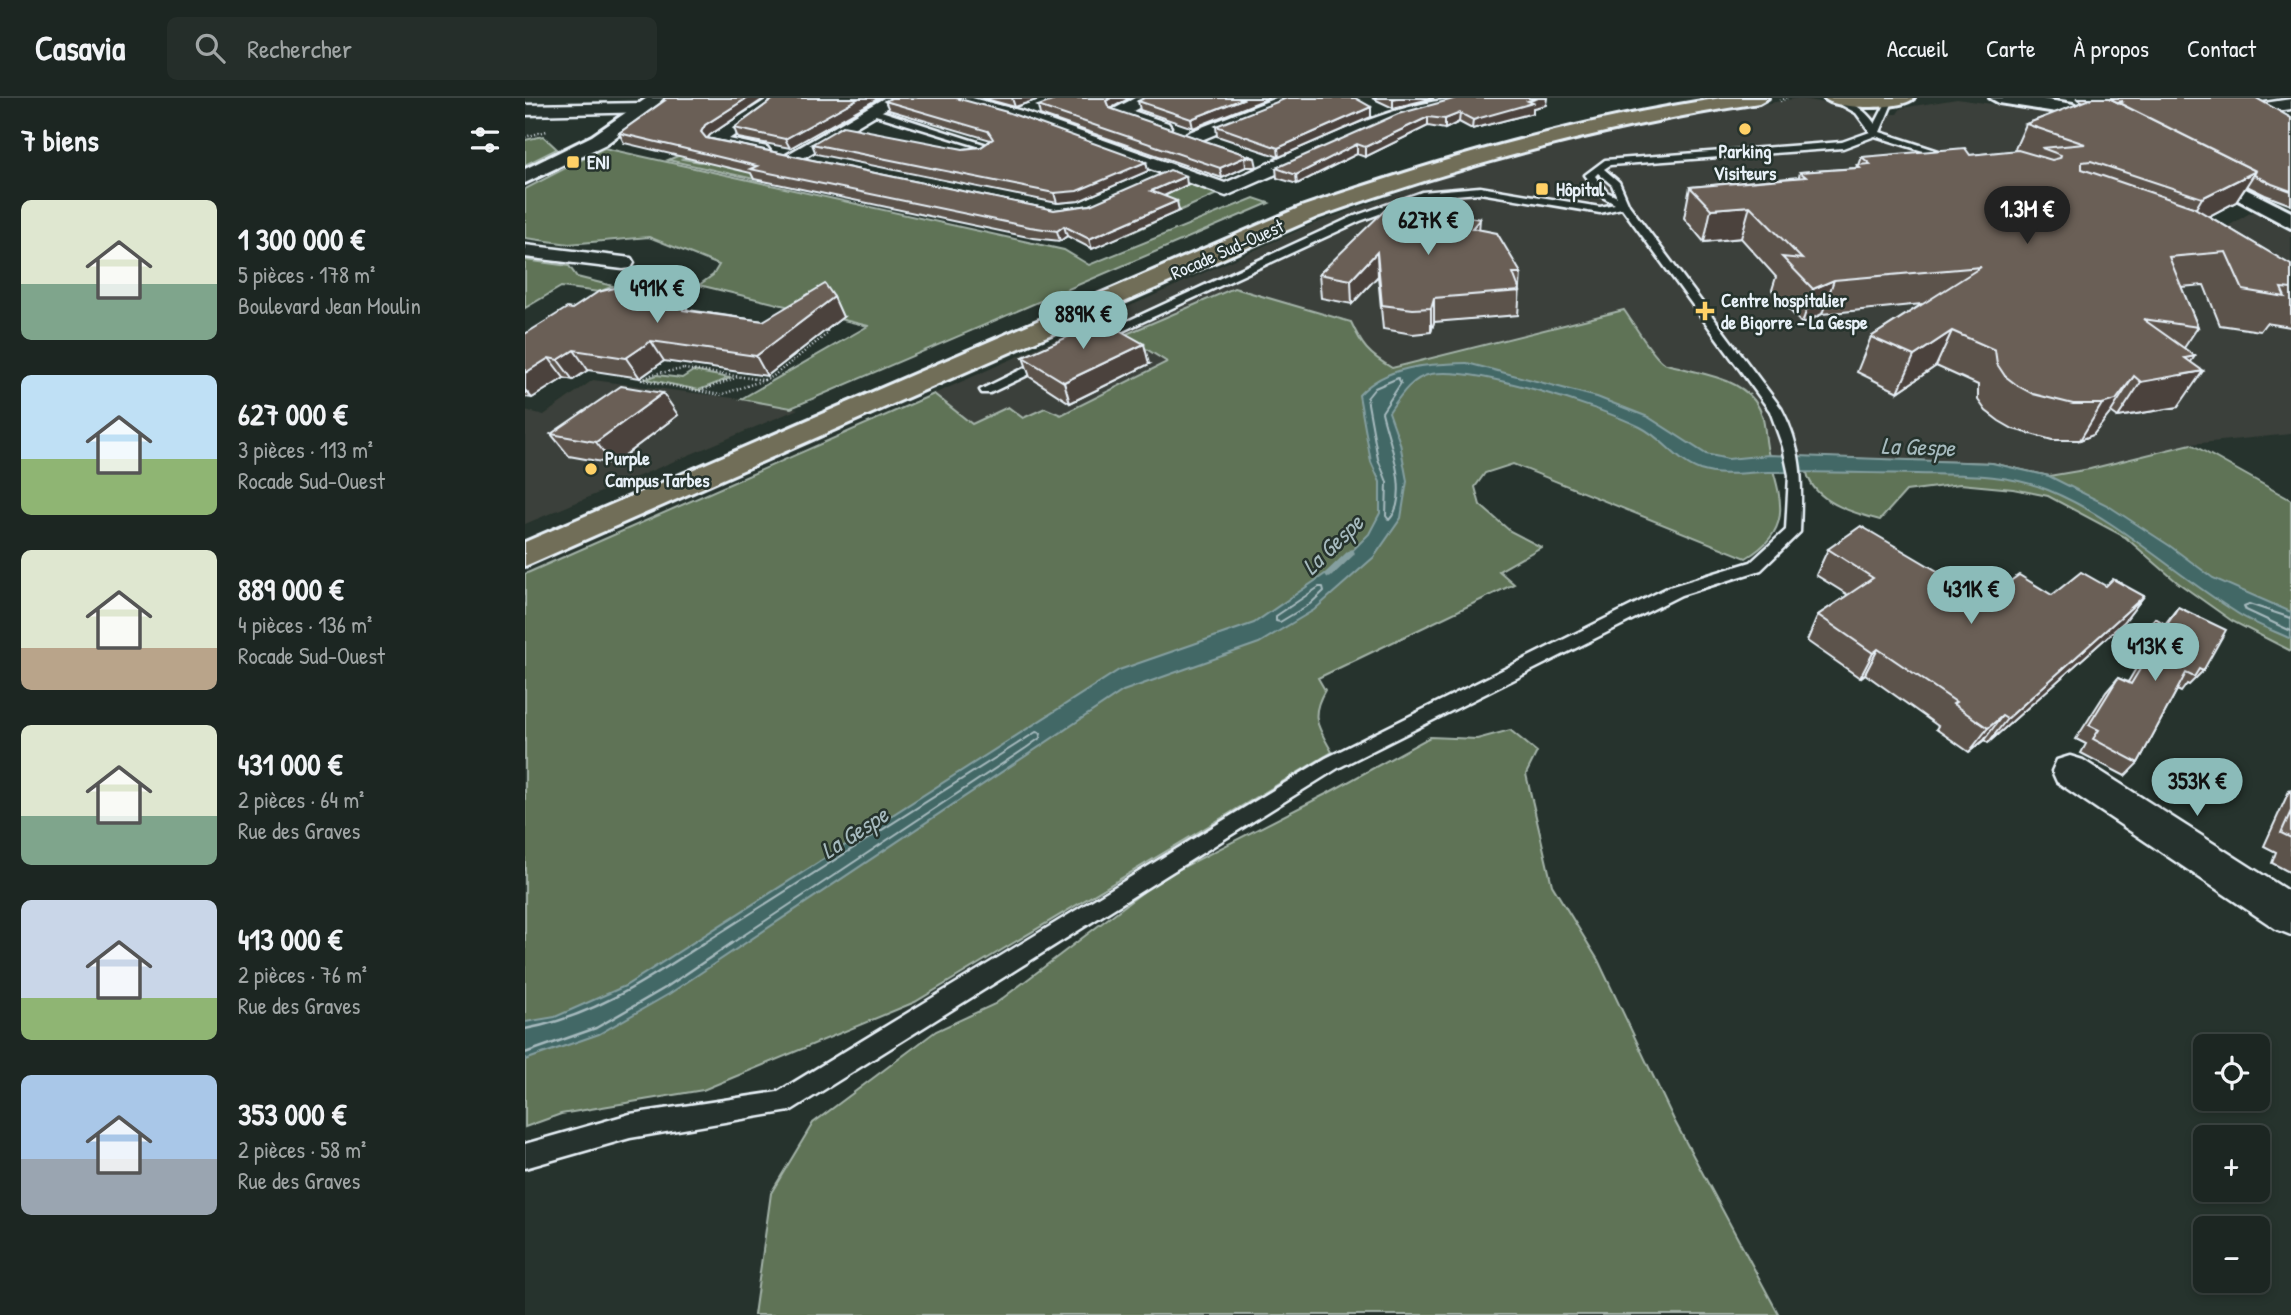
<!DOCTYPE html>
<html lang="fr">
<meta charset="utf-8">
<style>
body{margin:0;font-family:"Patrick Hand",sans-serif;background:#252e2a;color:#f1f3f6;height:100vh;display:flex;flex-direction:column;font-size:26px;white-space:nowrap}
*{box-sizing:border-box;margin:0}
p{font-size:23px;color:#a0a5a5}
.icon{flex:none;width:38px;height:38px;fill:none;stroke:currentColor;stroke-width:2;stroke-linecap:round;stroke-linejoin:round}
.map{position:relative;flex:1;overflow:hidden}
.side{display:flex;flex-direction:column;background:#1c2622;width:525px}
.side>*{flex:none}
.tools{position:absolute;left:1668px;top:936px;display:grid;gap:14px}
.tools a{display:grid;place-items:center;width:77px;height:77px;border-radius:10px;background:#1c2622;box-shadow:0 4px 10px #0003,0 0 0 2px #3a4340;font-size:35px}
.price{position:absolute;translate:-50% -60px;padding:0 16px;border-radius:24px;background:#8bbbb9;color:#111;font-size:23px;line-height:46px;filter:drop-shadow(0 2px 4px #0008)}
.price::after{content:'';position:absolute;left:50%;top:42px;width:21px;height:16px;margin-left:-10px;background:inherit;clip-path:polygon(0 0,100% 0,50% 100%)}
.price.current{background:#222;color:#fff}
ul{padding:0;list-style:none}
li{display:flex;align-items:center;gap:21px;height:175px;padding:0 21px}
li span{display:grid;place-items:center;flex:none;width:196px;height:140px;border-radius:10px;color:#555}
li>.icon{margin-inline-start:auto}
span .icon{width:84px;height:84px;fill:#fffc;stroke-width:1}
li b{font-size:30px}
h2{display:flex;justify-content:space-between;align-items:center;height:84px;padding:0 21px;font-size:30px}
header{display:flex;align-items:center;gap:42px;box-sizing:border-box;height:98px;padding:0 35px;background:#1c2622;border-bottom:2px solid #3a4340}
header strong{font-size:33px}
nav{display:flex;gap:38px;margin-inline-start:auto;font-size:24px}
.search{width:490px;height:63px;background:#252e2a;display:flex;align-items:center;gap:18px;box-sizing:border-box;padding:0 24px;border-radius:10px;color:#a0a5a5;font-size:26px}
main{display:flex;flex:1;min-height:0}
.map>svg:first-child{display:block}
.built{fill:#3b403a}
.green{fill:#5e7357;stroke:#a3b2a8;stroke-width:2}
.water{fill:#436866;stroke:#859fa0;stroke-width:2}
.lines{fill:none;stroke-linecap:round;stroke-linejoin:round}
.shore-far1{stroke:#a6babe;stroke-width:2}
.shore{stroke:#a6babe;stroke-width:2.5}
.stream{stroke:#859fa0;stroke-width:7}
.service-casing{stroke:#e8f1f8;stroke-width:5}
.minor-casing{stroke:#e8f1f8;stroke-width:5}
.tertiary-casing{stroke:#e8f1f8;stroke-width:6}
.secondary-casing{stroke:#e8f1f8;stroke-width:6}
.primary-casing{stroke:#e8f1f8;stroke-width:6}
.path{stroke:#e8f1f8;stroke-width:2.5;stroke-dasharray:1 2.5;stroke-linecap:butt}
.service{fill:#26332d;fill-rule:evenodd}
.minor{fill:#26332d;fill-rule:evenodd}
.tertiary{fill:#26332d;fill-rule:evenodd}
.secondary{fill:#26332d;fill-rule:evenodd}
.primary{fill:#716e59;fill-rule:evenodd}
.wall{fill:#5c524b;stroke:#e8f1f8;stroke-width:2}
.shaded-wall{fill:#4b423d;stroke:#e8f1f8;stroke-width:2}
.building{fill:#6b5f57;stroke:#e8f1f8;stroke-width:2}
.poi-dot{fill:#ffd166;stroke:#26332d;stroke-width:2.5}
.labels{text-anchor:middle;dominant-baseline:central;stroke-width:5;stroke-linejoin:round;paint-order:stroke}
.far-poi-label{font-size:19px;font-weight:bold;fill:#e8f1f8;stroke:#26332d;text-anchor:start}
.far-street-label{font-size:19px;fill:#e8f1f8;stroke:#26332d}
.water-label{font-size:24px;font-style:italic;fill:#a6babe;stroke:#26332d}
</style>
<header>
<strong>Casavia</strong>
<div class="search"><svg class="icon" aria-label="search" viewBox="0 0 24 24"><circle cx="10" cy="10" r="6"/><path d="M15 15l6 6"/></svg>Rechercher</div>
<nav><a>Accueil</a><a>Carte</a><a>À propos</a><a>Contact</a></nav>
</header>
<main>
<section class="side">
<h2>7 biens<svg class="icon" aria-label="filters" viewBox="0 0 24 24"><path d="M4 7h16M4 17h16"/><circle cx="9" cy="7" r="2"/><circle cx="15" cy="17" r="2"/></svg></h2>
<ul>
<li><span style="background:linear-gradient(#dfe7d0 60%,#7fa58c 0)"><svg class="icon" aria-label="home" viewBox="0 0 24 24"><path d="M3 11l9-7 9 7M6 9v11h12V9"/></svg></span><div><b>1 300 000 €</b><p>5 pièces · 178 m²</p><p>Boulevard Jean Moulin</p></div></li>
<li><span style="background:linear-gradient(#bfe0f5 60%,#8fb573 0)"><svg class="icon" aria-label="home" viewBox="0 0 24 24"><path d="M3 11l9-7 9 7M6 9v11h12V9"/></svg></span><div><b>627 000 €</b><p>3 pièces · 113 m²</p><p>Rocade Sud-Ouest</p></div></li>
<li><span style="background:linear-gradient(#dfe7d0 70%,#b9a48a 0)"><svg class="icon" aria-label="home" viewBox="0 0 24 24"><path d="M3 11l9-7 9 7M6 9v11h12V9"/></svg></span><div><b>889 000 €</b><p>4 pièces · 136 m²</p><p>Rocade Sud-Ouest</p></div></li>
<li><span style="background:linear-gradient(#dfe7d0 65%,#7fa58c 0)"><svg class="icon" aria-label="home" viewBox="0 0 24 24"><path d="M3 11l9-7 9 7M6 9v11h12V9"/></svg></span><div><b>431 000 €</b><p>2 pièces · 64 m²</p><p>Rue des Graves</p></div></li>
<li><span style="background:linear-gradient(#c9d6e8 70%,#8fb573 0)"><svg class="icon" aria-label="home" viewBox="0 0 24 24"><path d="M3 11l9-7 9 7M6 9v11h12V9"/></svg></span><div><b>413 000 €</b><p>2 pièces · 76 m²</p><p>Rue des Graves</p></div></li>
<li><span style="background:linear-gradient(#a9c7e8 60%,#9aa5b1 0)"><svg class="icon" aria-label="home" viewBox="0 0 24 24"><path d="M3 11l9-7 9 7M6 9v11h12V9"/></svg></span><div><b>353 000 €</b><p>2 pièces · 58 m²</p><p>Rue des Graves</p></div></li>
</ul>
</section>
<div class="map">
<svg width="1766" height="1217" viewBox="0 0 1766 1217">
<rect width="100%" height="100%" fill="#26332d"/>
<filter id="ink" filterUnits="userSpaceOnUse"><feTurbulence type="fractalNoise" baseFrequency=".0143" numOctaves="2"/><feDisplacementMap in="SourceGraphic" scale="14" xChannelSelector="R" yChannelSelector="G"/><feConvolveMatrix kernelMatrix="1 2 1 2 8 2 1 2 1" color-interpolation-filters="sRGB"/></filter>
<g filter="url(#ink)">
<g class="built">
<polygon points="1273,0 1311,7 1333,15 1372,16 1376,10 1432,1 1557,19 1566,22 1469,57 1690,136 1730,112 1766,134 1766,336 1666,346 1565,371 1524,378 1467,365 1244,357 1203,361 901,262 493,364 409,296 788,126 907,83 1023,49 1094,32"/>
<polygon points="68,282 216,301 273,311 0,426 0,312 19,317"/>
</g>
<g class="green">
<polygon points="18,38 32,51 0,67 0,42"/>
<polygon points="182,46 187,47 158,61 175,64 190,58 260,67 229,81 143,62"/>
<polygon points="79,50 539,152 564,167 729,100 744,105 266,310 216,301 343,228 174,187 188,177 194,167 124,139 44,146 0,140 0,91"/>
<polygon points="655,81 694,95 654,113 639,111 649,115 602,137 554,116"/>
<polygon points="0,162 44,168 52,179 88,188 74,194 36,189 0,210"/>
<path d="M 709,190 L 826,224 C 837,248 843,256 867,270 L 1099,212 C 1109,226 1124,253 1137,264 C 1141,267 1151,268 1157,270 C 1182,277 1212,281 1229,302 C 1243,320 1238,338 1244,358 C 1257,403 1268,432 1221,460 L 988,366 L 960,375 L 950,389 L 955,407 L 985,433 L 1016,449 L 974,473 L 989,486 L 793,580 L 800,592 C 784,619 793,629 807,654 L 390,904 L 178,992 L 36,1016 L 0,1029 L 0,476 L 409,296 L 447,326 L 483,309 L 498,320 L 520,310 L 536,317 L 642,264 L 599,237 Z"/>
<polygon points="168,273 205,280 174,292 121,281 132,277 157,280"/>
<path d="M 1666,346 L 1766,402 L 1766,553 L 1707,523 L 1652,484 L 1600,439 L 1523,398 L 1488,391 L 1435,386 L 1381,393 L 1355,422 C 1332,416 1295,406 1284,381 C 1281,375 1281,365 1280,359 L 1467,365 L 1524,378 L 1565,371 Z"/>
<polygon points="985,632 1012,654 1001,676 1027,787 1073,862 1149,1022 1254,1217 229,1217 246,1095 288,1025 411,933 470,906 635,781 803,695 905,639 952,641"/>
</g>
<path class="water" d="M 942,265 L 1072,299 L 1123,319 L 1181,356 L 1203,361 L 1244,357 L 1467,365 L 1524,378 L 1582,407 L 1645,448 L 1688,480 L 1766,514 L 1766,541 C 1747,532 1726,525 1709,513 C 1646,474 1592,420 1523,392 C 1481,375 1436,377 1392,376 C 1344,375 1296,374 1249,374 C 1223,373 1201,380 1175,372 C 1152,364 1138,340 1115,329 C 1075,309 949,268 906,276 C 886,280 875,298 864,314 L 875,345 L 882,383 L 876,420 L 849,459 L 789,512 L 734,545 L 598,593 L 144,896 L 74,936 L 0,962 L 0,924 L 30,919 L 100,888 L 594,572 L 729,525 L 813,467 L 844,436 L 855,415 L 855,384 L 846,364 L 834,297 C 861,267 903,266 942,265 Z"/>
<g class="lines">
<g class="shore-far1">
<path d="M 873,280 L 876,285 L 857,314 C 863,341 887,398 864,422 L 861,418 L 862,384 L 853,361 L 842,300 L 850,290 Z"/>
<polygon points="794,489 798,489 799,493 785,506 755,524 751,523 751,518"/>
<polyline points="1766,520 1724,506 1719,508 1721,512 1766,533"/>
<polyline points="176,847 511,634 516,635 515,640 501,650 204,847"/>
</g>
<g class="shore">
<path d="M 0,931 C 67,919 122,882 179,845"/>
<polyline points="0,955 71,930 140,890 207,845"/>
</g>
<polyline class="stream" points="804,476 826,455"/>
<defs>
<g id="service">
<path d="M 1304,0 C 1323,0 1340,11 1350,26 L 1363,1 L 1369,1 L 1355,34 L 1435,60 L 1427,62 L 1350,38 L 1318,50 L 1085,67 L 1079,71 L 1094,84 L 1104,107 L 1256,310 C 1279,352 1277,388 1275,434 L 1236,472 L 1156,497 L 813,670 L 265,1013 L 105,1040 L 0,1070 L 0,1046 L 105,1016 L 253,994 L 801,660 L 1144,489 L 1226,464 L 1261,432 L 1264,377 L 1258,349 L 1245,313 L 1097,110 L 1075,115 L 955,95 L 901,99 L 835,123 L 576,243 L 566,240 L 827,119 L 897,94 L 955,89 L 1075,109 L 1090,106 L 1076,98 L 1060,77 L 1080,62 L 1317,44 L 1345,34 L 1331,15 ZM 1073,75 L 1087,87 L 1092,99 L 1082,94 L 1070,78 Z"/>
<polygon points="344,11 350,11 468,49 464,55 445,58 445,54 459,50 344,15"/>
<polygon points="524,258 530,262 528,265 465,295 457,295 455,292"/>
</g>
<g id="minor">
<path d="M 244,0 L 263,0 L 204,41 L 242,49 L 245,53 L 242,57 C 227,61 193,53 183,41 L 186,37 Z"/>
<polygon points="359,0 379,0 273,63 261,63 258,59"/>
<path d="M 420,0 L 447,0 L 497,13 L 700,85 C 773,54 867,0 946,0 L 944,3 L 872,23 L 701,98 L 485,21 L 422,3 Z"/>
<polygon points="610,0 632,0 608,13 643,25 646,29 643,33 631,33 587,17 585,13"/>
<polygon points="751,0 773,0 771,3 674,43 668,44 659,39 662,35"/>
<polygon points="1766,1 1766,11 1739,15 1731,10 1733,6"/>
<polygon points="121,5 127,6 129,10 127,14 0,17 0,7"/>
<polygon points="0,147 98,159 106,160 109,165 106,170 98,171 0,159"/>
<polygon points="1545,658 1558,662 1766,795 1766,837 1751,831 1532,684 1527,673 1532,662"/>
</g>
<g id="tertiary">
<polygon points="1465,0 1511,0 1548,6 1598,25 1600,29 1591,35 1544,16 1474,5"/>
<polygon points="1669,65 1766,114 1766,130 1662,75 1659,71 1662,67"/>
</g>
<polygon id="secondary" points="122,0 143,0 81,46 0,85 0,71 67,38"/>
<g id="primary">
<path d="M 1197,0 L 1243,0 L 1234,5 C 1082,28 936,67 792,119 L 0,468 L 0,444 L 776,109 C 913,62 1053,21 1197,0 Z"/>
<path d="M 1299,0 L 1389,0 C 1378,12 1309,12 1299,0 Z"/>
</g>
</defs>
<use href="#service" class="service-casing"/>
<use href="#minor" class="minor-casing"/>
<use href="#tertiary" class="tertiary-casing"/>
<use href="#secondary" class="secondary-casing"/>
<use href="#primary" class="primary-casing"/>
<g class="path">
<polyline points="1255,3 1262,0"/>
<polyline points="0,39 22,33"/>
<polygon points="159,271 239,282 195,297 117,282 128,276"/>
<polyline points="239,282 247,279 302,236 302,233 296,232"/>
<polyline points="175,293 213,279"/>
</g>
<use href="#service" class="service"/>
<use href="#minor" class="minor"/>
<use href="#tertiary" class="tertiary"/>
<use href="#secondary" class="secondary"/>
<use href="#primary" class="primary"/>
</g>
<g class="wall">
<polygon points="140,0 240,0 185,37 182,40 529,112 565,107 662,87 639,98 654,113 567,151 542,138 535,143 508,140 229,81 226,75 99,45 94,35 137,4 137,3"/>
<polygon points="250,0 354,0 265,50 213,40 209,30"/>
<polygon points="457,0 517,0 490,9"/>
<polygon points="744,0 668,30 615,12 613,3"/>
<polygon points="847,0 909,0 868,10"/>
<polygon points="932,0 1021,7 1008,10 1008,15 947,31 934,24 920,31 903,28 840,59 832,56 772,86 752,80 751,70"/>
<polygon points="1551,0 1731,0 1766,20 1766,107 1740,97 1722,88 1711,104 1684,118 1766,168 1766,229 1741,225 1735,233 1695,227 1679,187 1656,189 1673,229 1659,250 1666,264 1653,309 1593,319 1586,314 1568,337 1555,342 1527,342 1488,331 1474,323 1461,313 1453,302 1453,287 1411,268 1373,294 1332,274 1346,239 1397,206 1297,216 1277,226 1247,192 1251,179 1216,140 1179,144 1159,120 1165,89 1274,79 1275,74 1331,70 1332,67 1334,67 1337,59 1445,57 1489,53 1501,26 1559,4"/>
<polygon points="360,3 621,64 623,73 554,103 532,105 291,56 287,46 438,51 456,49 466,42 364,12"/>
<polygon points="513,8 585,11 730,60 732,69 721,69 697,80 515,17"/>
<polygon points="846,19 754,59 692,38 691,28"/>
<polygon points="907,107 907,112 954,132 996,175 993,217 909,224 906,234 888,236 858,231 853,178 827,206 796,200 794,176 869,108"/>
<polygon points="145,177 157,196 159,206 163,212 238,223 318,219 242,278 139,263 115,280 63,272 48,282 39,280 7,300 0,299 0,236 47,211"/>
<polygon points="498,259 624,266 545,305 505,279"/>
<polygon points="153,317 88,366 44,358 26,336"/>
<polygon points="1303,451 1460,501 1527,497 1581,488 1619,498 1599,524 1463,645 1459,642 1444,654 1411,631 1413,628 1340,576 1335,580 1282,543 1293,517 1323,497 1291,477"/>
<polygon points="1653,509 1678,573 1664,587 1662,586 1656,594 1652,592 1613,665 1600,678 1556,655 1561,646 1551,641 1581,594 1593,580 1603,584 1616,562 1605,556 1618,534 1630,520 1640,526"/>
<polygon points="1766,692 1766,775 1747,765 1751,754 1739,748 1764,693"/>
</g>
<g class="shaded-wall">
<polygon points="222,0 240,0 185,37 180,43 176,34 180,27"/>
<polygon points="334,0 354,0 265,50 260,41"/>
<polygon points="487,0 517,0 490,9"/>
<polygon points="586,0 605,0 583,12 581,3"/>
<polygon points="720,0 744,0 668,30 666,21"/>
<polygon points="873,0 909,0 868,10 868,1"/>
<polygon points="1013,0 1022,0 1021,7 1008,10 1008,15 947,31 948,22"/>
<polygon points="846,9 846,19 754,59 753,50"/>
<polygon points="935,15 934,24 920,31 920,21"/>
<polygon points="903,19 903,28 840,59 840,49"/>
<polygon points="832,46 832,56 772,86 771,77"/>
<polygon points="720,59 721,69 697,80 695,70"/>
<polygon points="621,64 623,73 554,103 532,105 529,95"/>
<polygon points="1731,73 1711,104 1658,132 1677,100"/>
<polygon points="661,78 662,87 628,103 626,93"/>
<polygon points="652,103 654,113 567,151 564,141"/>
<polygon points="1225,108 1216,140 1179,144 1186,111"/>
<polygon points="955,121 953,144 947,130"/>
<polygon points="539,128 542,138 535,143 532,133"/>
<polygon points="852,154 853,178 827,206 826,182"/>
<polygon points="145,177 157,196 159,206 167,219 170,231 150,201"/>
<polygon points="1309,182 1297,216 1277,226 1288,191"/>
<polygon points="309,199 318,219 242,278 231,258"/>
<polygon points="909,200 909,224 906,234 906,210"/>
<polygon points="1427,233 1411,268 1373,294 1389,258"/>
<polygon points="126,243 139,263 115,280 101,260"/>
<polygon points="619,246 624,266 545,305 539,284"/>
<polygon points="49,252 63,272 48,282 33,262"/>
<polygon points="1670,258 1657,277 1678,273 1653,309 1593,319 1616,284 1660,260"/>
<polygon points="24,260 39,280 7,300 0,292 0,275"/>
<polygon points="1609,278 1586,314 1568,337 1555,342 1577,306"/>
<polygon points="138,295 153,317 88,366 71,344"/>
<polygon points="1619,498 1599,524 1463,645 1482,621"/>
<polygon points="1353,551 1340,576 1335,580 1348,555"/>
<polygon points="1477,618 1459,642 1444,654 1463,630"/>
</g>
<g class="building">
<polygon points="140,0 222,0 180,27 176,34 181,40 529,112 565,107 645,72 661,78 626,93 652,103 564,141 539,128 532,133 505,129 225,71 232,68 94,35 139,3 137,3"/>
<polygon points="250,0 334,0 260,41 209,30"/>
<polygon points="366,0 431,0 482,14 621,64 552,93 529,95 287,46 318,28 438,51 456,49 468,41 463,33 360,3"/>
<polygon points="535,0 586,0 581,3 584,10 730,60 720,59 695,70 513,8"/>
<polygon points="619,0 720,0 666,21 613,3"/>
<polygon points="762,0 830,0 846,9 753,50 691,28"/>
<polygon points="932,0 1013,0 1003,3 1008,5 948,22 935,15 920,21 903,19 840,49 832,46 771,77 751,70 873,16"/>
<polygon points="1568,0 1584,0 1731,73 1677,100 1566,63 1557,64 1557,71 1668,109 1766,167 1766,191 1756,190 1760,199 1718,192 1701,154 1644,159 1673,229 1618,221 1670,258 1660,260 1678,273 1616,284 1609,278 1591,302 1577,306 1548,306 1508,296 1493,288 1480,278 1472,266 1470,252 1427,233 1389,258 1346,239 1456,169 1309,182 1288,191 1257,159 1277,161 1225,108 1186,111 1165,89 1281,79 1275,74 1335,70 1332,67 1345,66 1337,59 1440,50 1445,57 1493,52 1527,62 1535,60 1536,57 1517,50 1560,46 1501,26"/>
<polygon points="1584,0 1731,0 1766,20 1766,93 1747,86 1729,77 1731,73 1594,5 1598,3 1592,4"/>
<polygon points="876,101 907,107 903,112 955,121 947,130 972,135 996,175 988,175 995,193 909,200 906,210 888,211 857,207 852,154 826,182 794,176 865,107 869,108"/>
<polygon points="145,177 150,201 155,199 158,212 238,223 300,186 309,199 231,258 126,243 101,260 49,252 33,262 24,260 0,275 0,236 42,210 47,211 73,194"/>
<polygon points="578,223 619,246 539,284 498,259"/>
<polygon points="96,288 138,295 71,344 26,336"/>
<polygon points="1336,428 1460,501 1494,477 1527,497 1556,474 1581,488 1588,481 1619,498 1482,621 1477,618 1463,630 1428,606 1431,604 1353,551 1348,555 1293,517 1348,480 1303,451"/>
<polygon points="1653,509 1701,532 1678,573 1674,571 1669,579 1661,575 1613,665 1568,641 1574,632 1564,627 1593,580 1606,586 1629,548 1617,541 1630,520 1642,527"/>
<polygon points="1766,713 1766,740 1756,735"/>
</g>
</g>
<g class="poi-dot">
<circle cx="1220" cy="31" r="7"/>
<rect x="41" y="57" width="14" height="14" rx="3.5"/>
<rect x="1010" y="84" width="14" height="14" rx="3.5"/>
<path d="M1176.5 202.5h7v7h7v7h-7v7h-7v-7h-7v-7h7z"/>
<circle cx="66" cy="371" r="7"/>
</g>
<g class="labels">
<g class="far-poi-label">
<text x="1220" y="53" text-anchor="middle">Parking<tspan x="1220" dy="22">Visiteurs</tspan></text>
<text x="62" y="64">ENI</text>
<text x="1031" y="91">Hôpital</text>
<text x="1196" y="202">Centre hospitalier<tspan x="1196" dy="22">de Bigorre - La Gespe</tspan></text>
<text x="80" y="360">Purple<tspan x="80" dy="22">Campus Tarbes</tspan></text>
</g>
<g class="far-street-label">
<text transform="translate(702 151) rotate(-24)">Rocade Sud-Ouest</text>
</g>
<g class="water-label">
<text transform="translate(1393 348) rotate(2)">La Gespe</text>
<text transform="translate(807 446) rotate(-44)">La Gespe</text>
<text transform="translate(329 734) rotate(-33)">La Gespe</text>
</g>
</g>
</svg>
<div class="tools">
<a><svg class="icon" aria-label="locate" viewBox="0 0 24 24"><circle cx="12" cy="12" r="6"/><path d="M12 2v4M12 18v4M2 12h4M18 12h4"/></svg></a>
<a>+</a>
<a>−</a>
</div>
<b class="price current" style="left:1502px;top:148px">1.3M €</b>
<b class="price" style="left:903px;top:159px">627K €</b>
<b class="price" style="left:132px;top:227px">491K €</b>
<b class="price" style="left:558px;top:253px">889K €</b>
<b class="price" style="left:1446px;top:528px">431K €</b>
<b class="price" style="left:1630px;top:585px">413K €</b>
<b class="price" style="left:1672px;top:720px">353K €</b>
</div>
</main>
